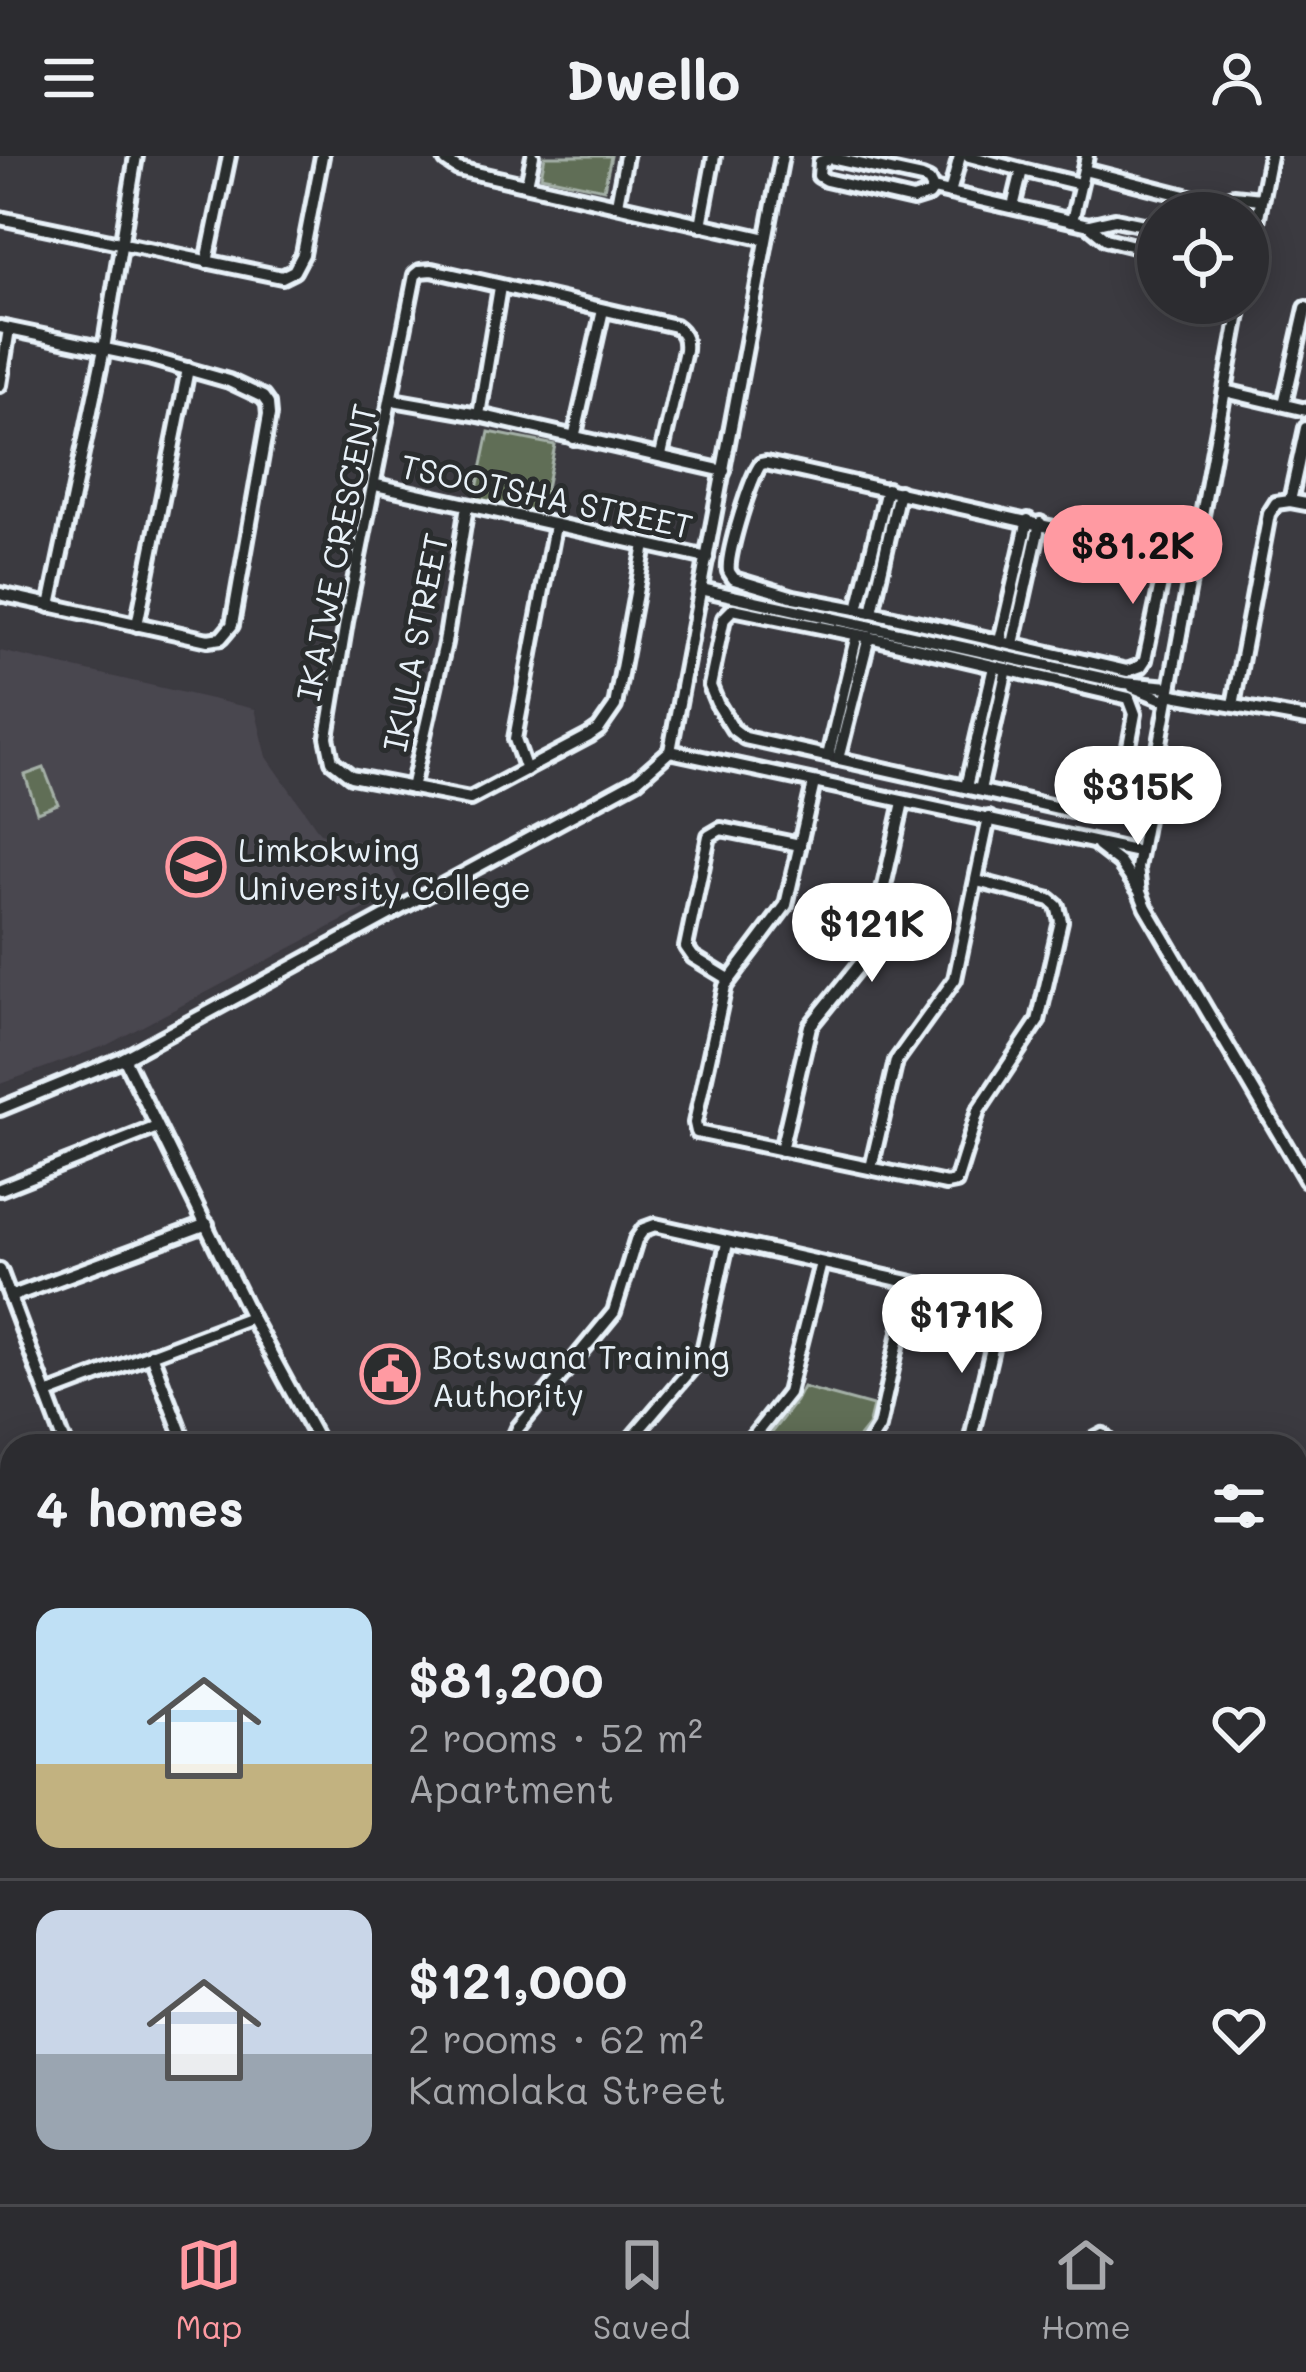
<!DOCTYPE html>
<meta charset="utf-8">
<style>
body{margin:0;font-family:Mali,sans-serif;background:#343438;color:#f1f3f6;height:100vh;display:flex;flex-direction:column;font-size:45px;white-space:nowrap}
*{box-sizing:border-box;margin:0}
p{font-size:39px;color:#a6a7ab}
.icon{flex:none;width:66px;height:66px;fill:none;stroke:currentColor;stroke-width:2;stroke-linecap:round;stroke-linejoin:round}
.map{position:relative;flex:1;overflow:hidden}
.details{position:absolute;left:0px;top:1278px;width:1308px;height:771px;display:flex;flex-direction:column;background:#2c2c30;border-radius:36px 36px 0 0;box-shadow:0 6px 30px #0003,0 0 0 3px #48484c}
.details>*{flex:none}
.tools{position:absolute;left:1137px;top:36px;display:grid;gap:24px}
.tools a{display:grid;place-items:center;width:132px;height:132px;border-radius:50%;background:#2c2c30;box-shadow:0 6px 30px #0003,0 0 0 3px #48484c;font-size:60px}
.price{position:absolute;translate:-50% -102px;padding:0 27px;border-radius:42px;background:#fff;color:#222;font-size:39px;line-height:78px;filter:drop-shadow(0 3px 6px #0008)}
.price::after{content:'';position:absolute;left:50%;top:72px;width:36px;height:27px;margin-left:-18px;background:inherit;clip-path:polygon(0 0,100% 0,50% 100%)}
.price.active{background:#ff9aa2;color:#111}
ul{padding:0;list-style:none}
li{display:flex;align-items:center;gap:36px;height:300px;padding:0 36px}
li+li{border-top:3px solid #48484c}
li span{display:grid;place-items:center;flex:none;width:336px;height:240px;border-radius:24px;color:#555}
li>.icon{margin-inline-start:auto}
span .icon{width:144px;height:144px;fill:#fffc;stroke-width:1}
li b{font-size:51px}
h2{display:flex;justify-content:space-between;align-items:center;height:144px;padding:0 36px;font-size:51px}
header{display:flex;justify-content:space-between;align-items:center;height:156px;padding:0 36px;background:#2c2c30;font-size:54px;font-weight:800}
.tabs{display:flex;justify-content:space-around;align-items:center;height:168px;border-top:3px solid #48484c;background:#2c2c30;font-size:33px;color:#a6a7ab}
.tabs a{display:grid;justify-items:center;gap:6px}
.tabs .active{color:#ff9aa2}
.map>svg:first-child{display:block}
.built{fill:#4a464f}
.green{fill:#616e56;stroke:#a4b0a7;stroke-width:3}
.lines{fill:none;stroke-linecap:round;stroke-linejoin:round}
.street-casing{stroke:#e8f1f8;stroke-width:20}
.secondary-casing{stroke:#e8f1f8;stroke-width:24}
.highway-casing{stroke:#e8f1f8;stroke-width:27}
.street{stroke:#2a2d2e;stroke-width:10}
.secondary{stroke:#2a2d2e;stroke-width:15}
.highway{stroke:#2a2d2e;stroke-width:18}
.labels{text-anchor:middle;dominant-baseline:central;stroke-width:10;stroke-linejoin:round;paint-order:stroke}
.street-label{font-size:33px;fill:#e8f1f8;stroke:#2a2d2e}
.poi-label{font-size:33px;fill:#e8f1f8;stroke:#2a2d2e;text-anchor:start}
</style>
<header><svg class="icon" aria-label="menu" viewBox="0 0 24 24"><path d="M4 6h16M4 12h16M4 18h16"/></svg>Dwello<svg class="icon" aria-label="person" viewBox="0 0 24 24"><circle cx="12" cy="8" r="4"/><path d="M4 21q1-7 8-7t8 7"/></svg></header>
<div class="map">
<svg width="1306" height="2048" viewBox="0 0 1306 2048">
<rect width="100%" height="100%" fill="#3b3a40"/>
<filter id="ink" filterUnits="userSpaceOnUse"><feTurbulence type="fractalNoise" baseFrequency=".00833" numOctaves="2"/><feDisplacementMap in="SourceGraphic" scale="24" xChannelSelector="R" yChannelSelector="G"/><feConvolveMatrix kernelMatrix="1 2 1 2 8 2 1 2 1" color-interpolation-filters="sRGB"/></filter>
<g filter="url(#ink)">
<g class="built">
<polygon points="0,495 255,553 267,601 320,677 380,690 402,733 107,889 0,928"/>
<polygon points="182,2037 595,2037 579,2048 187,2048"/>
</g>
<g class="green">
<polygon points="545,0 611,0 604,33 541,20"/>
<polygon points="489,276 555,289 541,356 475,342"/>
<polygon points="44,612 58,648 37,656 25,619"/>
<polygon points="803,1231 873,1250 868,1270 852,1290 784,1290 770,1278 796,1245"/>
</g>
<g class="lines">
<defs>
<g id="street">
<polyline points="444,0 446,5 458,13 766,83"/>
<polyline points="969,0 1022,14 1013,51"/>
<polyline points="1022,14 1080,28"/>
<polyline points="1084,14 1209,46 1232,57"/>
<polyline points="527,28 533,0"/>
<polyline points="933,33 929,39 913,44 826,24 819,20 820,6 831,2 922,22 929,25 933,33 1089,69 1106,83 1158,96"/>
<polyline points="950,37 960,0"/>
<polyline points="1212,46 1233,40 1261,43"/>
<polyline points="617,48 626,0"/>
<polyline points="0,62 282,121 294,115 303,98 322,0"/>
<polyline points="1072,65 1087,0"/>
<polyline points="701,69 714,0"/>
<polyline points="1089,69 1115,63 1158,72"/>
<polyline points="207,106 229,0"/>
<polyline points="1248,111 1270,0"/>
<polyline points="1241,147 1137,712 1140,736 1146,751 1306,1024"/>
<polyline points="0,171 148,202 229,225 263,241 268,248 269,259 232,469 221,482 208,484 0,438"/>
<polyline points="0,229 9,173"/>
<polyline points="1225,235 1306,254"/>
<polyline points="393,244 479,259 724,315"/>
<polyline points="1284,248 1306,152"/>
<polyline points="479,259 500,131"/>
<polyline points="574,282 603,154"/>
<path d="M 766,307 L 1160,396 L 1165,409 L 1145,504 L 1141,510 L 1127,515 L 872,456 L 794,441 L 734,423 C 733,421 730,418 729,415 C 726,400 751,319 761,308 Z"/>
<polyline points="376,329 707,402"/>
<polyline points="1290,345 1306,272"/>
<path d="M 645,389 L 615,550 L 599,573 L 589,580 L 470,643 L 351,620 L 332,605 L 327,581 L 346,466 L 415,119 L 420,115 L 432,114 L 675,170 C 684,176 686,183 685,194 L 661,299"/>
<polyline points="701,433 1124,527 1169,531"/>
<polyline points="50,450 104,193 136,0"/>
<polygon points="733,453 869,481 1129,542 1135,558 1122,627 1088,653 1072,655 745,582 733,573 717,547 710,530 724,462"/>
<polyline points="858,453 887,333"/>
<polyline points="872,456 899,336"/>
<polyline points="137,469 188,213"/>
<polyline points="1000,485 1028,364"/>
<polyline points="1013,488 1040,367"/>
<polyline points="1133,531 1167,545"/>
<polyline points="1168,538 1306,563"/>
<polyline points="1233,549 1269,358 1276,347 1290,345 1306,348"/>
<polyline points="670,595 1139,696"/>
<polyline points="828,600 857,479"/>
<polyline points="838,603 869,481"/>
<polyline points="526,614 515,583 555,370"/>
<polyline points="814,627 786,749 725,830 695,967 697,976 946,1028 956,1026 978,955 1038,865 1061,765 1057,750 1050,744 977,725"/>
<polyline points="966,631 994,511"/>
<polyline points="412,632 445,487 467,350"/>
<polyline points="980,634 1007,513"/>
<polyline points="1098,690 1120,707 1138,733"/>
<polyline points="729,823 693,801 686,791 709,680 721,673 800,689"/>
<polyline points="124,902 251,1161 321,1290"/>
<polyline points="0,953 124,902 637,624 670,595 782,0"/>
<polyline points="781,994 810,870 869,797 903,646"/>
<polyline points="871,1012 896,905 955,823 989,662"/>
<polyline points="0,1033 157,971"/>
<polyline points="0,1114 66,1290"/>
<polyline points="10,1141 207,1068"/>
<polyline points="151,1198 186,1290"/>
<polyline points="47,1238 251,1161"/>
<path d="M 510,1290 L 518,1272 L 614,1156 L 636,1084 L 644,1073 L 655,1069 L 988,1144 C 998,1151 998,1159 997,1171 L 969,1290"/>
<polyline points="625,1290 702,1200 727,1087"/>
<polyline points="746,1290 788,1237 821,1107"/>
<polyline points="867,1290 879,1271 911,1127"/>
<polyline points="1082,1290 1103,1279 1114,1290"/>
<polyline points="1296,1337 1306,1330"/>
<polyline points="0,1411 12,1441"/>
<polyline points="1296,1498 1306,1491"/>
<polyline points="1296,1741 1306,1736"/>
<polyline points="1296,1834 1306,1850"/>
<polyline points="0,1896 12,1926"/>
<polyline points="1296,1993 1306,1986"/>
<polyline points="56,2037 61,2048"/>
<polyline points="932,2037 939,2048"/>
<polyline points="1012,2037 1019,2048"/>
<polyline points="1120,2037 1126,2048"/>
<polyline points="826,2048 843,2037"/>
<polyline points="1209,2048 1226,2037"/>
</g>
<g id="secondary">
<polyline points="0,1642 12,1672"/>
<polyline points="0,1687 12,1718"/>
<polyline points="131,2037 135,2048"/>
<polyline points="155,2037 159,2048"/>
</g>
<g id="highway">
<polyline points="1296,1620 1306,1614"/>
<polyline points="1296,1639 1306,1632"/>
<polyline points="630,2048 647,2037"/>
<polyline points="667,2048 684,2037"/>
</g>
</defs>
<use href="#street" class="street-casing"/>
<use href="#secondary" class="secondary-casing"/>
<use href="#highway" class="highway-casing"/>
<use href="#street" class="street"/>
<use href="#secondary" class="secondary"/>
<use href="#highway" class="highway"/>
</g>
</g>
<defs>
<symbol id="university-ring" viewBox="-11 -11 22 22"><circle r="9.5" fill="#2a2d2e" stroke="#ff9aa2" stroke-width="1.5"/><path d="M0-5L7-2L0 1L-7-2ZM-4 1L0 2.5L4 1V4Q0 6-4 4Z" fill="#ff9aa2"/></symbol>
<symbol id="civic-ring" viewBox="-11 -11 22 22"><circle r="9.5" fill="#2a2d2e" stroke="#ff9aa2" stroke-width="1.5"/><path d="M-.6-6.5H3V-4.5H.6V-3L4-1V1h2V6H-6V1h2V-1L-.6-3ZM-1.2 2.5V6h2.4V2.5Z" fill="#ff9aa2"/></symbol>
</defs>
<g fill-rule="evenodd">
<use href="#university-ring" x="163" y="678" width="66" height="66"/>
<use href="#civic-ring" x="357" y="1185" width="66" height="66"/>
</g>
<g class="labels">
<g class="street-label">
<text transform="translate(547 339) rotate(12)">TSOOTSHA STREET</text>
<text transform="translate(335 396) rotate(-79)">IKATWE CRESCENT</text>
<text transform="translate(414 486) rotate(-79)">IKULA STREET</text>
</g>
<g class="poi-label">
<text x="238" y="692">Limkokwing<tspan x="238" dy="38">University College</tspan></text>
<text x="432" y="1199">Botswana Training<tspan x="432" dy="38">Authority</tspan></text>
</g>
</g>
</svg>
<div class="tools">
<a><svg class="icon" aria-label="locate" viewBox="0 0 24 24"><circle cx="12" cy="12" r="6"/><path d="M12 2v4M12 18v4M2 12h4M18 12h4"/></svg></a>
</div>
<b class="price active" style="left:1133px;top:451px">$81.2K</b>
<b class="price" style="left:1138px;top:692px">$315K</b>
<b class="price" style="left:872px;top:829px">$121K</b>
<b class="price" style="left:962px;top:1220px">$171K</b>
<section class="details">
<h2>4 homes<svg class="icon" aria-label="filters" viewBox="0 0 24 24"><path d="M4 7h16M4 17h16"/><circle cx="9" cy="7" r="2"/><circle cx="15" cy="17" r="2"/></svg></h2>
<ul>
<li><span style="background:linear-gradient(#bfe0f5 65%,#c2b280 0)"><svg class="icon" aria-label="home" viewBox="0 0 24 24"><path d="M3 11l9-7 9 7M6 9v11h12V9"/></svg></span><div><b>$81,200</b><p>2 rooms · 52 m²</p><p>Apartment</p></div><svg class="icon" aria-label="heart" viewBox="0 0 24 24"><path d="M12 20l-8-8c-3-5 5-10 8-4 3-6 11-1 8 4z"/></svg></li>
<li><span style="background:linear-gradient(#c9d6e8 60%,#9aa5b1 0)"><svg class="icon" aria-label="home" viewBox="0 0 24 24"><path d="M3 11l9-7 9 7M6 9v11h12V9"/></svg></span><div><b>$121,000</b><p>2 rooms · 62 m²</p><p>Kamolaka Street</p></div><svg class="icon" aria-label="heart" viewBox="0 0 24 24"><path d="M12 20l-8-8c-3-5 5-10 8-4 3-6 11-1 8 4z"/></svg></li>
</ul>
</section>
</div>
<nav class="tabs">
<a class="active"><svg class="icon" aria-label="map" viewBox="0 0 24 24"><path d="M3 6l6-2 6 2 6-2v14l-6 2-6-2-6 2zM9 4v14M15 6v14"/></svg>Map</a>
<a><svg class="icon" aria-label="saved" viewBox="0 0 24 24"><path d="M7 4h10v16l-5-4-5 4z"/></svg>Saved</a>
<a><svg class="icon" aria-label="home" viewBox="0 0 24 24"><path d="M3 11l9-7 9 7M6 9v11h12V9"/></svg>Home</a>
</nav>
